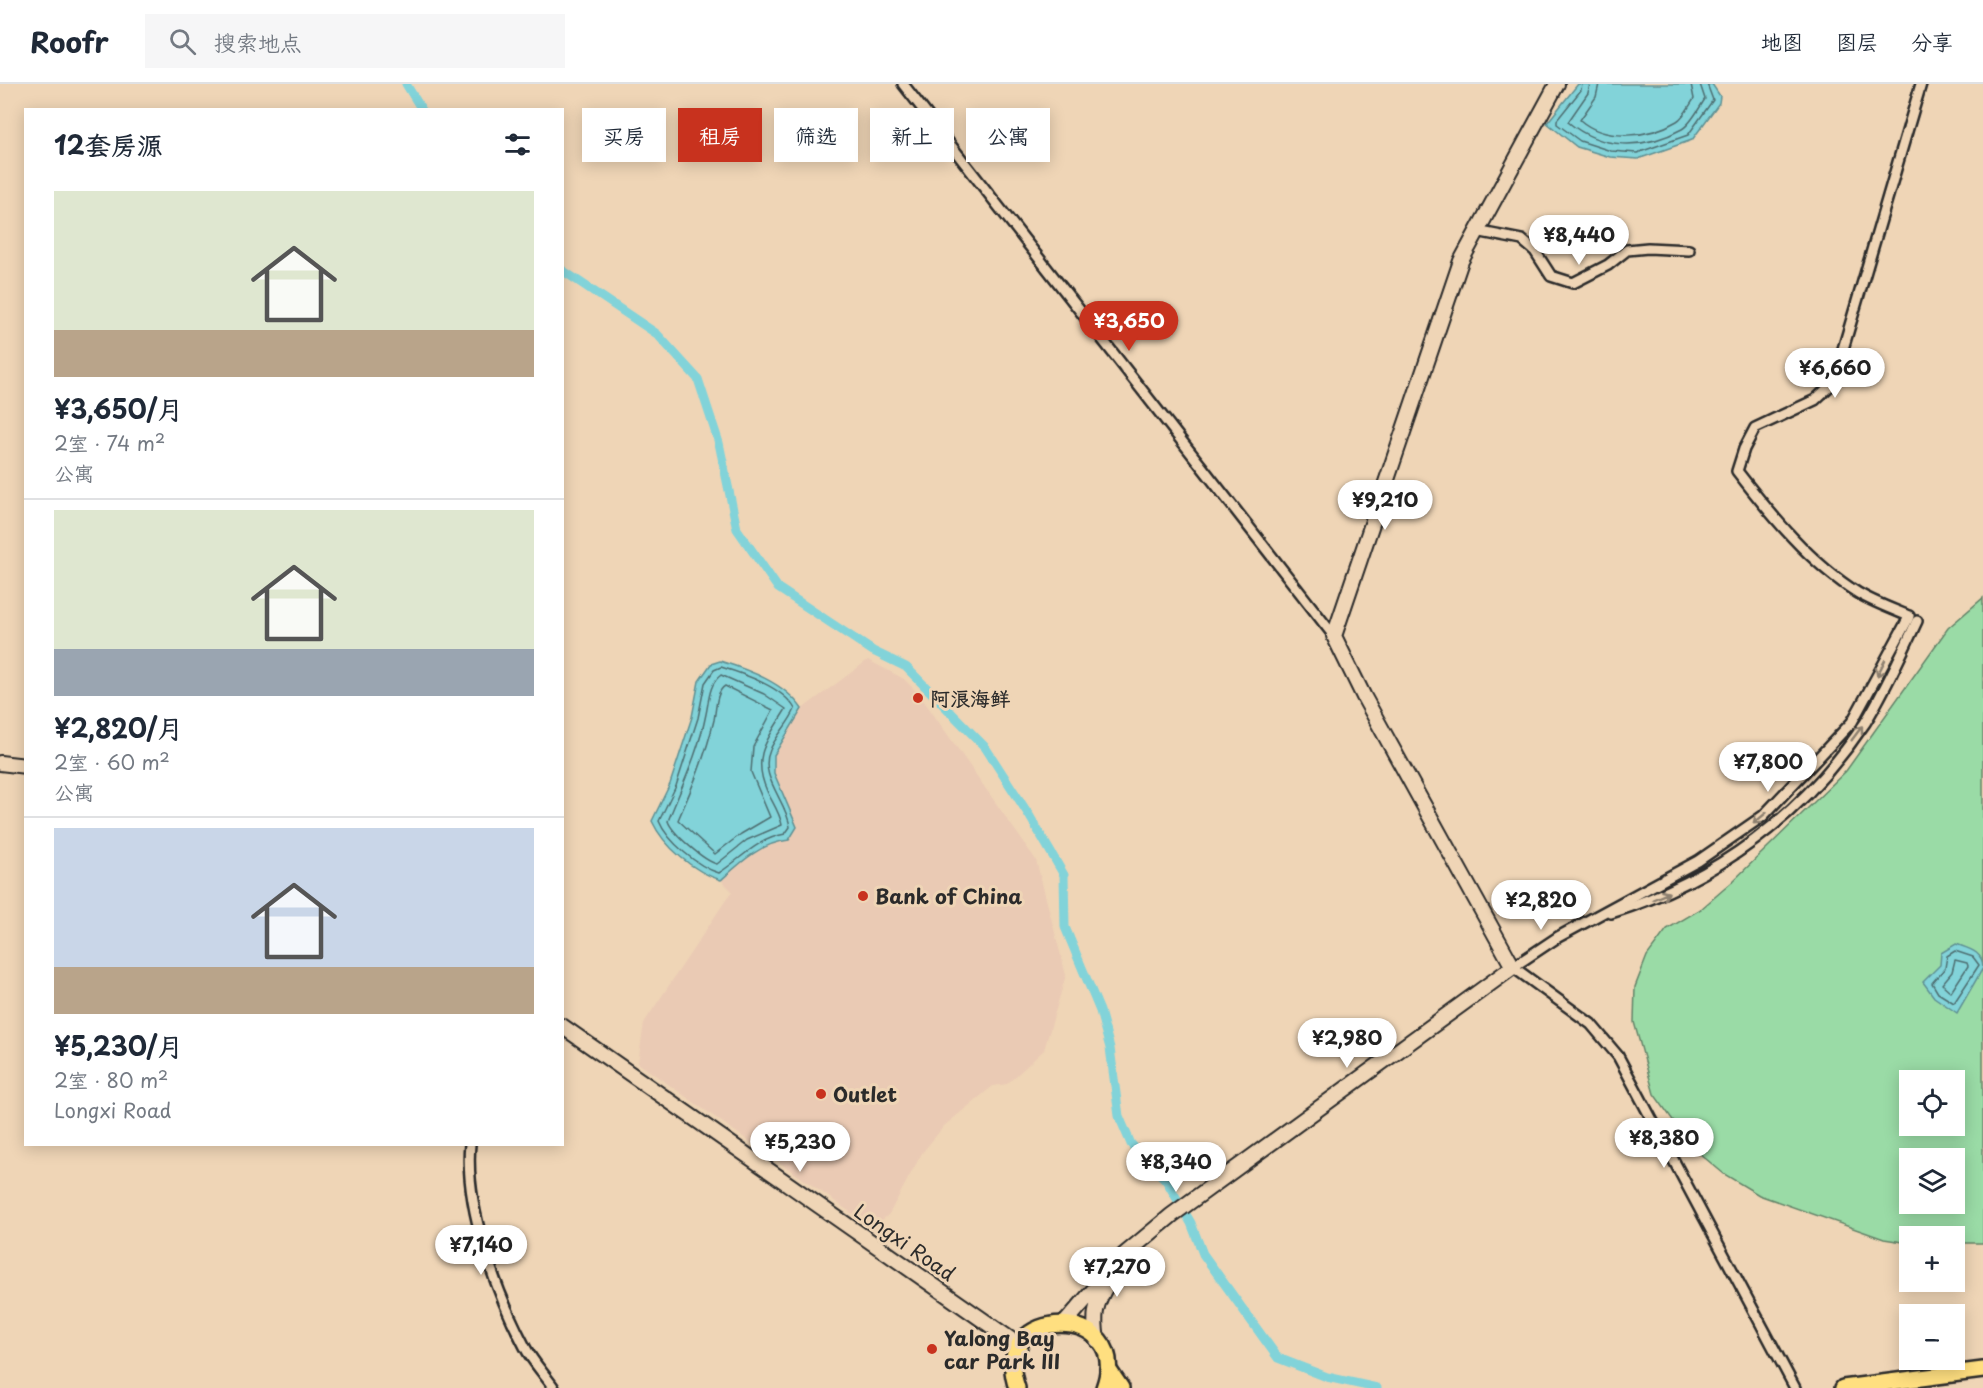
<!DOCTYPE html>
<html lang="zh">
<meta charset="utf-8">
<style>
body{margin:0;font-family:"Playpen Sans","LXGW WenKai TC",sans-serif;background:#f6f6f7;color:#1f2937;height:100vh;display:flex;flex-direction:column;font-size:22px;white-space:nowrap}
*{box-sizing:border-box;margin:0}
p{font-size:20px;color:#747a83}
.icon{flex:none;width:33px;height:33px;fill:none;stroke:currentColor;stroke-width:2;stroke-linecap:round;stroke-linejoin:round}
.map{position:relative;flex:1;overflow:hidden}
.panel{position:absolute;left:24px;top:24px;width:540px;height:1038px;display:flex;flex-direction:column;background:#fff;border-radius:0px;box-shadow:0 3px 15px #0003}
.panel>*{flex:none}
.hud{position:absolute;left:582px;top:24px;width:570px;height:54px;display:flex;gap:12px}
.fabs{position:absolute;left:1899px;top:986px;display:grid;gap:12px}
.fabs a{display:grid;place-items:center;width:66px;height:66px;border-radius:0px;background:#fff;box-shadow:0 3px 15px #0003;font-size:30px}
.price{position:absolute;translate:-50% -51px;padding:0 14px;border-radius:21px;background:#fff;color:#222;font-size:20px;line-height:39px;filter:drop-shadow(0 2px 3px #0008)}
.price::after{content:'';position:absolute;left:50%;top:36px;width:18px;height:14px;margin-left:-9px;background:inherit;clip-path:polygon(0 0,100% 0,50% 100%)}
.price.selected{background:#c8321e;color:#fff}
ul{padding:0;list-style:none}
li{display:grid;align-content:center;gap:12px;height:318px;padding:0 30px}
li+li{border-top:2px solid #e0e1e3}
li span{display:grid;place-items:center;height:186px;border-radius:0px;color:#555}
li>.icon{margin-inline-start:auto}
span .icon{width:108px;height:108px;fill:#fffc;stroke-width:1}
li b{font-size:26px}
h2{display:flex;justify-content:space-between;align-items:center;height:72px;padding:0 30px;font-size:26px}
.tag{padding:0 21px;border-radius:0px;background:#fff;box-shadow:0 3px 15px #0003;font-size:21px;line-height:54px}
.tag.selected{background:#c8321e;color:#fff}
header{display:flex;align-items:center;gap:36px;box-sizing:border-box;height:84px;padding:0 30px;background:#fff;border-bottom:2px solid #e0e1e3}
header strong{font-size:28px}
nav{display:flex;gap:33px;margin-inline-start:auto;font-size:21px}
.search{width:420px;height:54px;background:#f6f6f7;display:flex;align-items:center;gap:15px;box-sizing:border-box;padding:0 21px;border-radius:0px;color:#747a83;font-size:22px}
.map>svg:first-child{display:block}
.built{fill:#eacab4}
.green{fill:#9adba6;stroke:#628368;stroke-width:1.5;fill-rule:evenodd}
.water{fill:#82d3d9;stroke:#5f9093;stroke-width:1.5}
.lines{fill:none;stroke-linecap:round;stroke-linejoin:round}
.shore{stroke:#4e6e71;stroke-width:1.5}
.canal{stroke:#82d3d9;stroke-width:9}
.street-casing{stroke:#2b2b2b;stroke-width:14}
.secondary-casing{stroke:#2b2b2b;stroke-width:18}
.primary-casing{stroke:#2b2b2b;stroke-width:20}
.street{stroke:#efd5b6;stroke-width:9}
.secondary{stroke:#efd5b6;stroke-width:14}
.primary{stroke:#ffdf80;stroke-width:15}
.oneway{stroke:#8d8070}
.poi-dot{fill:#c8321e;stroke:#efd5b6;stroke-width:2}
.labels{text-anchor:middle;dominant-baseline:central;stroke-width:6;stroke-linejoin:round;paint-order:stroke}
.poi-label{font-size:20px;font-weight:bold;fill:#2b2b2b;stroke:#efd5b6;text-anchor:start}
.street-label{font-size:20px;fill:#2b2b2b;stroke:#efd5b6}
</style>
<header>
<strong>Roofr</strong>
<div class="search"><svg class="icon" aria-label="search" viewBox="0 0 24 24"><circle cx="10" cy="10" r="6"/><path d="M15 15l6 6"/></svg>搜索地点</div>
<nav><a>地图</a><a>图层</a><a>分享</a></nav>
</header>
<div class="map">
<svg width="1983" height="1304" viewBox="0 0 1983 1304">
<rect width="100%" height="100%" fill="#efd5b6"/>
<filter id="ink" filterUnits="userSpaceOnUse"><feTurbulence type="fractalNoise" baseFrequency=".0167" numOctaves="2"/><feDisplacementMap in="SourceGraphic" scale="12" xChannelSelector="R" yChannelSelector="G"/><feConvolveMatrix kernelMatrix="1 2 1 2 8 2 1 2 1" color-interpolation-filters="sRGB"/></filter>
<g filter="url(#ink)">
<polygon class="built" points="868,576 904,595 919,610 1036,776 1066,891 1044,966 1007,1000 993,1002 944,1042 922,1069 889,1130 873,1144 638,979 644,939 732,807 721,796 754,768 774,757 789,756 780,703 774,689 774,671 786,648 802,625"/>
<path class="green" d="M 1983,514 L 1983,1159 L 1955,1159 L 1954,1152 L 1910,1152 L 1909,1159 L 1884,1155 L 1759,1111 L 1724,1090 L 1693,1064 L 1654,1010 L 1634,938 L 1635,903 L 1647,872 L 1667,845 L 1701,825 L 1731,799 L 1846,687 L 1948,544 ZM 1910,996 L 1954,996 L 1954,1041 L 1910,1041 ZM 1910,1074 L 1954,1074 L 1954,1119 L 1910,1119 Z"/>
<g class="water">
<polygon points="1578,0 1712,0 1720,12 1719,19 1692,56 1638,75 1610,73 1577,63 1547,39"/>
<path d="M 720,577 C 749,586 785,599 802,625 L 774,671 L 774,689 L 797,743 L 789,756 C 761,759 742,777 721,796 C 694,788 664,763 652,737 L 670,700 L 692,633 L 699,597 L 711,580 Z"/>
<path d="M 1956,860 C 1969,865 1983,867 1983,884 L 1957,929 L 1934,913 L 1923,898 L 1940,881 L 1941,869 Z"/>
</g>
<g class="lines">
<g class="shore">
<polyline points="1582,0 1581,6 1557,36 1557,40 1580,57 1611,67 1637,69 1688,51 1713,16 1707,0"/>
<path d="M 1590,0 L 1588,9 L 1568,38 C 1601,66 1644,66 1682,45 C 1691,40 1699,24 1705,15 L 1700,0"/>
<path d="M 1599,0 L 1596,13 L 1580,36 C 1605,58 1649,54 1677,37 C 1684,33 1689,22 1694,15 L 1691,0"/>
<path d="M 721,583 C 744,590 783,603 795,625 C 789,640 776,651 770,666 C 758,693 787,717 790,743 L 785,750 C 757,755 742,774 719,789 C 698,783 667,757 659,737 L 676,702 L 698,634 L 705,599 L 714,586 Z"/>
<path d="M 721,591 L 764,610 L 786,625 C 768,655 751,671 767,707 C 772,718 780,729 782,741 L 747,756 L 717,780 C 704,777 672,749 668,737 C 682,702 699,667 706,630 C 709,616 709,600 721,591 Z"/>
<path d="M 725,602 L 773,626 L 753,663 L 751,688 L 770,733 L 741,750 L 715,770 L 678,736 C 692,704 706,671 714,636 C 716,626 716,607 725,602 Z"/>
<polygon points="1955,867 1973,873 1979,881 1954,919 1938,909 1932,899 1945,884 1947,872"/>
<polygon points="1955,876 1967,879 1968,882 1951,908 1942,900 1952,888"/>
</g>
<g class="canal">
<polyline points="406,0 422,26"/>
<polyline points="562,186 657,250 698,295 719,359 737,445 778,504 873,567 906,583 985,663 1029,731 1064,791 1065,843 1100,927 1110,964 1119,1032 1131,1060 1166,1096 1191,1139 1203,1170 1278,1274 1327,1293 1377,1304"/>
</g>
<defs>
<g id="street">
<polyline points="903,0 1334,552"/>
<polyline points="1476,147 1522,156 1535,167 1551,192 1573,199 1608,181 1627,166 1648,164 1689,166"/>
<path d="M 1611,829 C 1717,796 1803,731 1865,639 C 1885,607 1901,571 1917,537"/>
<path d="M 470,1060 C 464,1122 496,1208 525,1263 C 532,1277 545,1291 554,1304"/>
<path d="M 1795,1304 L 1618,972 L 1591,940 L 1513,883 L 1558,853 L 1698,777 L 1763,732 L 1852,638 L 1908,535 L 1909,532 C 1892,525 1873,518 1858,509 C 1810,479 1771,431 1737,387 L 1744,365 L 1755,344 L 1815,316 L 1833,299 L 1921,0"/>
</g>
<g id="secondary">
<polyline points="0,679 26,682"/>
<polyline points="562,942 1020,1262"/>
<polyline points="1065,1239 1124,1171 1172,1131 1513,883 1364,613 1334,552 1461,177 1557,0"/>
<path d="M 1097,1256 C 1093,1231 1095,1220 1108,1199"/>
</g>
<g id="primary">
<polyline points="1108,1285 1121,1304"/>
<path d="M 1017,1304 C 987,1219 1135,1219 1104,1304"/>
<polyline points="1843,1304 1983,1286"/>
</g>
</defs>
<use href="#street" class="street-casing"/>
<use href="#secondary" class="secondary-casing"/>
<use href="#primary" class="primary-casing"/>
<use href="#street" class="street"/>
<use href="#secondary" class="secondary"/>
<use href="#primary" class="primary"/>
</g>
<defs><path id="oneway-shaft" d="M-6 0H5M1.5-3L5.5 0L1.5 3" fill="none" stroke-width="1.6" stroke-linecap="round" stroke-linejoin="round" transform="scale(1.5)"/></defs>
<g class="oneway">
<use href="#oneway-shaft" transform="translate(1881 584) rotate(117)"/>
<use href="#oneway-shaft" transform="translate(1857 649) rotate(-53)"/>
<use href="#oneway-shaft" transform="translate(1760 734) rotate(140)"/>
<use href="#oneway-shaft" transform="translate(1661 812) rotate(-23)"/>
</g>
</g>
<g class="poi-dot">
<circle cx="918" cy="614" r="6"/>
<circle cx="863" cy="812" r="6"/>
<circle cx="821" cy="1010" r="6"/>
<circle cx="932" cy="1265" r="6"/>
</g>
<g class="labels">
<g class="poi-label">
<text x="930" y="614">阿浪海鲜</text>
<text x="875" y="812">Bank of China</text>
<text x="833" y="1010">Outlet</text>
<text x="944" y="1254">Yalong Bay<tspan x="944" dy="23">car Park III</tspan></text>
</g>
<g class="street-label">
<text transform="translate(905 1158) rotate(35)">Longxi Road</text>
</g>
</g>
</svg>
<div class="fabs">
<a><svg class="icon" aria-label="locate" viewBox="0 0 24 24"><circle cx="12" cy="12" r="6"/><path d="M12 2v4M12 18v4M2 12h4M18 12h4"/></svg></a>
<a><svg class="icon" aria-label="layers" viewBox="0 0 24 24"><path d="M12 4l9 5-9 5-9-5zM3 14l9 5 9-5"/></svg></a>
<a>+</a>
<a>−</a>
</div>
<b class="price" style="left:1579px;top:182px">¥8,440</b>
<b class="price selected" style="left:1129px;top:268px">¥3,650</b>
<b class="price" style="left:1835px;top:315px">¥6,660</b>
<b class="price" style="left:1385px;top:447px">¥9,210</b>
<b class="price" style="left:1768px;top:709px">¥7,800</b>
<b class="price" style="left:1541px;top:847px">¥2,820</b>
<b class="price" style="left:1347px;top:985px">¥2,980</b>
<b class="price" style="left:1664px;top:1085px">¥8,380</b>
<b class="price" style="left:800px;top:1089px">¥5,230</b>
<b class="price" style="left:1176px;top:1109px">¥8,340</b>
<b class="price" style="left:481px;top:1192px">¥7,140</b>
<b class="price" style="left:1117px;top:1214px">¥7,270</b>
<div class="hud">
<a class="tag">买房</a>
<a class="tag selected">租房</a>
<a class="tag">筛选</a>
<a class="tag">新上</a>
<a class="tag">公寓</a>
</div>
<section class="panel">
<h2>12套房源<svg class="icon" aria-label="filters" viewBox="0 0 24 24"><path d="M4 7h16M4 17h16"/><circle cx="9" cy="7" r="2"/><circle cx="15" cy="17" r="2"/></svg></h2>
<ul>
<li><span style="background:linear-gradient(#dfe7d0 75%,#b9a48a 0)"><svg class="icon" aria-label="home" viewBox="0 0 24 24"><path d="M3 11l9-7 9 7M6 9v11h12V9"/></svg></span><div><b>¥3,650/月</b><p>2室 · 74 m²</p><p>公寓</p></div></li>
<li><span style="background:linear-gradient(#dfe7d0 75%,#9aa5b1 0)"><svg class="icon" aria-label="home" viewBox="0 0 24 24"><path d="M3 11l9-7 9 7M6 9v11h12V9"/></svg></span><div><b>¥2,820/月</b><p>2室 · 60 m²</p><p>公寓</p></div></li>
<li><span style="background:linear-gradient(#c9d6e8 75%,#b9a48a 0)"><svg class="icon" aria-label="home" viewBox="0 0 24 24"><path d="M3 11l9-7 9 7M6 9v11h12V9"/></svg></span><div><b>¥5,230/月</b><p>2室 · 80 m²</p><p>Longxi Road</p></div></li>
</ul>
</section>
</div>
